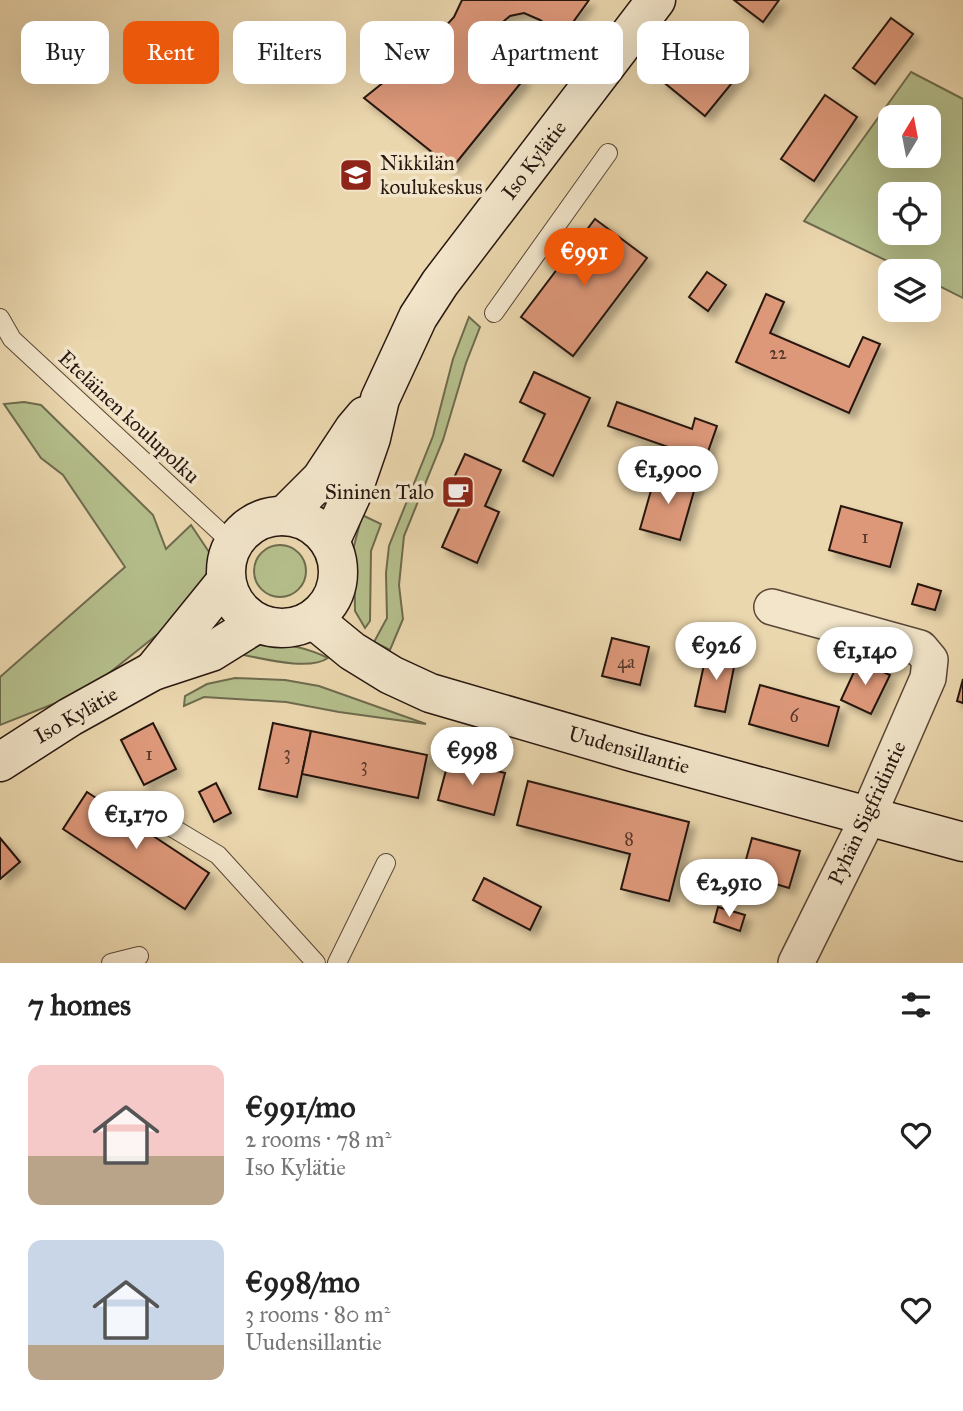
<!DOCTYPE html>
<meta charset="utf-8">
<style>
body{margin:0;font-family:"IM FELL Great Primer",serif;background:#f2f2f2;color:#222;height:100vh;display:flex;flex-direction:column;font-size:26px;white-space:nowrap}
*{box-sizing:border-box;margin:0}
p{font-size:23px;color:#767676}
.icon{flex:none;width:38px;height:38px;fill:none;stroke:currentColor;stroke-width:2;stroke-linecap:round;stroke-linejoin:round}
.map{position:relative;height:963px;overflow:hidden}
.sheet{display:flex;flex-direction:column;background:#fff;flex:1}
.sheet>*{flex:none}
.guide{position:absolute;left:21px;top:21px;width:922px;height:63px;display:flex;gap:14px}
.needle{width:46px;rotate:10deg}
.fabs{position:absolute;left:878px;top:105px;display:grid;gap:14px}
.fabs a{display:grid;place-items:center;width:63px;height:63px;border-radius:14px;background:#fff;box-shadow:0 7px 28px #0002;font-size:35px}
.price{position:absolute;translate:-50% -60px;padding:0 16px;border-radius:24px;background:#fff;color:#222;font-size:23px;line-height:46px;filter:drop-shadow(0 2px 4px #0008)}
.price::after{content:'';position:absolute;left:50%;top:42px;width:21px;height:16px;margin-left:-10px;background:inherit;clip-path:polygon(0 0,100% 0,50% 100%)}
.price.current{background:#ea580c;color:#fff}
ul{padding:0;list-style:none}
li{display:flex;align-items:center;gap:21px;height:175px;padding:0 28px}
li span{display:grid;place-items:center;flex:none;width:196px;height:140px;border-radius:14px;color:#555}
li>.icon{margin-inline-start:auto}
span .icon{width:84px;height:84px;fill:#fffc;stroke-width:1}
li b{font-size:30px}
h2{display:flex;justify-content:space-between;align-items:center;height:84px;padding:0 28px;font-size:30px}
.pill{padding:0 24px;border-radius:14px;background:#fff;box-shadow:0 7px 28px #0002;font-size:24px;line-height:63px}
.pill.current{background:#ea580c;color:#fff}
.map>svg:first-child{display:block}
.green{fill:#b5bf8c;stroke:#6e6b4e;stroke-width:2;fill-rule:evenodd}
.building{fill:#dd987a;stroke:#281710;stroke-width:2;filter:url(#shadow)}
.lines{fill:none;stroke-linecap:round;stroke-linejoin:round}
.lane-casing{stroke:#594738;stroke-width:20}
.street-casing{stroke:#594738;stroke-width:38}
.secondary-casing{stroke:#281710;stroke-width:41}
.lane{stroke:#f2e5ca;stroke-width:18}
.street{stroke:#f2e5ca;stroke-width:35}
.secondary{stroke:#f2e5ca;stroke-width:38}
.labels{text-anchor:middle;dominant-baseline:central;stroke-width:7;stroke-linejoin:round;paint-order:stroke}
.number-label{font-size:18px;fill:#55372a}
.street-label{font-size:21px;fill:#281710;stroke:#f2e5ca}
.poi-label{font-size:21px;fill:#281710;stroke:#f2e5ca;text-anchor:start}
</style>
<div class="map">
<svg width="963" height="963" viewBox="0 0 963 963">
<defs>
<filter id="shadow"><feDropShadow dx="6" dy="6" stdDeviation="3.5" flood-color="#0004"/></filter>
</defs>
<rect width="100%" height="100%" fill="#ebd7ae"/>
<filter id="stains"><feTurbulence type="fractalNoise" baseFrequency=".00286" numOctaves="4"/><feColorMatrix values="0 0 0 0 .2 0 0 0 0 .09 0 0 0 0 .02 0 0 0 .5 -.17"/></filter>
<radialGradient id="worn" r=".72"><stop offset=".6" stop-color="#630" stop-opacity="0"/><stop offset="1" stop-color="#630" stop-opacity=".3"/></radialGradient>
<g class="green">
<path d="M 911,72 L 963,99 L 963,298 L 929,281 L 929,271 L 908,271 L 804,221 ZM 891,117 L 929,117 L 929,156 L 891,156 ZM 891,194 L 929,194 L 929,233 L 891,233 Z"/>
<polygon points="469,317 480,327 466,363 443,440 404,536 399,585 403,619 390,650 374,642 387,618 386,573 389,546 433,436 453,359"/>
<polygon points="24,402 41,405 153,515 166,549 191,525 209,552 210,574 173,622 108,674 71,697 0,725 0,677 125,567 63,475 41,458 4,404"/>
<polygon points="362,515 381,524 371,551 370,621 365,628 355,611 354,546"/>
<circle cx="280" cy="571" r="26"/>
<path d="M 259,641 C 284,643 306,647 328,658 C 308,672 258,657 233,653 Z"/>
<polygon points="235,678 285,680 319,686 426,724 339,712 286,702 204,697 184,706 185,696 207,684"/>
</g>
<g class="building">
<polygon points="589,0 563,36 540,20 524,13 510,16 498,26 494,40 497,51 524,79 452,168 364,98 425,49 454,17 462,0"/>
<polygon points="734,0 779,0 763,22"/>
<polygon points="891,18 913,34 875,84 853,68"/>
<polygon points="701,31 745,67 705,116 661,80"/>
<polygon points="825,95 857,117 814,181 781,159"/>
<polygon points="595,219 647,258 573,356 521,317"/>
<polygon points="707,272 726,285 708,311 689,297"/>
<polygon points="766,294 784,302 770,333 849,367 863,337 880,344 849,413 736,362"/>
<polygon points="534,372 590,398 553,476 523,461 545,414 520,402"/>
<polygon points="617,402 692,429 695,418 717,426 705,460 608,426"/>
<polygon points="465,454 501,470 485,506 499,512 477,563 442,547 462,502 446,495"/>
<polygon points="656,473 696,484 680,540 640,529"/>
<polygon points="841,506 902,523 890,567 829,550"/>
<polygon points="918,584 941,591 935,610 912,604"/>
<polygon points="612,638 649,647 640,685 602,676"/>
<polygon points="707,651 736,657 725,712 695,706"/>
<polygon points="859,661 890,675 871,714 841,700"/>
<polygon points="963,679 963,703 957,701"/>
<polygon points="760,685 839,707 828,746 749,724"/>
<polygon points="153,723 176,769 144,785 121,740"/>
<polygon points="273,723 311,731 297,797 259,789"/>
<polygon points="311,731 427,755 418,798 302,774"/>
<polygon points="449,759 505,773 494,815 438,800"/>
<polygon points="528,781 689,822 669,901 621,889 630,854 517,825"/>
<polygon points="216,783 231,813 214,822 199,792"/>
<polygon points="87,792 209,873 185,909 63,829"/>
<polygon points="0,838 20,862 0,879"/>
<polygon points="752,838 800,851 789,888 742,874"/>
<polygon points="484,878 541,907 530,930 473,900"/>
<polygon points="718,907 745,915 740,931 714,922"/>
</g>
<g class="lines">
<defs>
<g id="lane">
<polyline points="494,313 608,153"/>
<polyline points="0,318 12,339 233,544"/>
<polyline points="173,828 218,855 316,963"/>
<polyline points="111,963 139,956"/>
<polyline points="337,963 386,863"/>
</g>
<polyline id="street" points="772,607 920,648 930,660 928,678 861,832 796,963"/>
<g id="secondary">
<circle cx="282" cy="572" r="56"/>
<polyline points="284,516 321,479 354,429 365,416"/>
<polyline points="330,542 351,496 371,438 380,399 418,317 440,283 656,0"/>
<polyline points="313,619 352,651 391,675 430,693 636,753 963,842"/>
<polyline points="153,671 226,581"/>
<polyline points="0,762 70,717 153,671 211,652 256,624"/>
</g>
</defs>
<use href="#lane" class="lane-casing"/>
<use href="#street" class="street-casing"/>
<use href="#secondary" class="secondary-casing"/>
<use href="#lane" class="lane"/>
<use href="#street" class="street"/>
<use href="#secondary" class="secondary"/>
</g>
<defs>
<symbol id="school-square" viewBox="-11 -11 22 22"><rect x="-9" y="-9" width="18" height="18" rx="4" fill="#8f2418" stroke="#f2e5ca"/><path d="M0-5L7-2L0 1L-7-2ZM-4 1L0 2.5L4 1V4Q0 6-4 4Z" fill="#fff"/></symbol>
<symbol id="cafe-square" viewBox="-11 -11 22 22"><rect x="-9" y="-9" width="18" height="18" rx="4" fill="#8f2418" stroke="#f2e5ca"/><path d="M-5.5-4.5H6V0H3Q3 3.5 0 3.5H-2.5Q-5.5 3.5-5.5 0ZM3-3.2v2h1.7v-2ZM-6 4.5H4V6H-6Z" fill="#fff"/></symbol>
</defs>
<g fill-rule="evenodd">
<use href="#school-square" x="337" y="156" width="38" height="38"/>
<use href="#cafe-square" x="439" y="473" width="38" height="38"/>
</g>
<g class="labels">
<g class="number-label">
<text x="778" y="353">22</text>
<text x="865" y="537">1</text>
<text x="626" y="662">4a</text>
<text x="794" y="716">6</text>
<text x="287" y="753">3</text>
<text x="149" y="754">1</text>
<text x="364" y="765">3</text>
<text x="629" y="839">8</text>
</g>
<g class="street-label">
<text transform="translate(534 160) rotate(-53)">Iso Kylätie</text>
<text transform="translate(129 417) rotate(43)">Eteläinen koulupolku</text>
<text transform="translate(76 715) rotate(-30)">Iso Kylätie</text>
<text transform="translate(629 750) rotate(16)">Uudensillantie</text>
<text transform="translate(867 813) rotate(-65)">Pyhän Sigfridintie</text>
</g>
<g class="poi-label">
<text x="380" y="163">Nikkilän<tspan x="380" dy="24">koulukeskus</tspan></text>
<text x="434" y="492" text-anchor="end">Sininen Talo</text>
</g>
</g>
<rect width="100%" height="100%" filter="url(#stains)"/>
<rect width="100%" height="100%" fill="url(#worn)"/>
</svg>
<div class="fabs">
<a><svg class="needle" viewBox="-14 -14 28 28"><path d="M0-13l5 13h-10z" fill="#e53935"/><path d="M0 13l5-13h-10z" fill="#767676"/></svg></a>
<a><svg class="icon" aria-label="locate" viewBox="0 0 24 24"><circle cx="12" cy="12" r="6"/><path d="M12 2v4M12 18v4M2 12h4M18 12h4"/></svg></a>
<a><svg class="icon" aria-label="layers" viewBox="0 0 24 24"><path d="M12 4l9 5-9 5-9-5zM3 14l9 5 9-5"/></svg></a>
</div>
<b class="price current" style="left:584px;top:288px">€991</b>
<b class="price" style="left:668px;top:506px">€1,900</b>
<b class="price" style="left:716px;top:682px">€926</b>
<b class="price" style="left:865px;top:687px">€1,140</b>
<b class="price" style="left:472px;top:787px">€998</b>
<b class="price" style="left:136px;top:851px">€1,170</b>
<b class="price" style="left:729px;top:919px">€2,910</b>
<div class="guide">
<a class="pill">Buy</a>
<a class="pill current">Rent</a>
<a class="pill">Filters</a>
<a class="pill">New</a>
<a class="pill">Apartment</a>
<a class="pill">House</a>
</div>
</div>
<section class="sheet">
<h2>7 homes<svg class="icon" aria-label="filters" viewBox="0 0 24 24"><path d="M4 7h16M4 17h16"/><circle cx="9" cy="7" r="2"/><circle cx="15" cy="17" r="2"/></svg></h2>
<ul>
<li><span style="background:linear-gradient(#f6c9c9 65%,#b9a48a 0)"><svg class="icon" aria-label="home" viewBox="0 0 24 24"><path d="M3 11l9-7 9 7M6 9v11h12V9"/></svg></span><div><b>€991/mo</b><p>2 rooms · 78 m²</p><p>Iso Kylätie</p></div><svg class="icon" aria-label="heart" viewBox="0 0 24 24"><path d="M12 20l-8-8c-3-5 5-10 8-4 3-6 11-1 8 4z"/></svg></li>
<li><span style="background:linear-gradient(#c9d6e8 75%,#b9a48a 0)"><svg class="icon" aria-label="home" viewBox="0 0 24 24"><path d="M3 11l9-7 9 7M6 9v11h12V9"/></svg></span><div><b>€998/mo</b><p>3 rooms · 80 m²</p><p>Uudensillantie</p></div><svg class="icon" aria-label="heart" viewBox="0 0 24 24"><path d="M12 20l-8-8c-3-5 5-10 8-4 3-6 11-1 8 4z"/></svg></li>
</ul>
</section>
